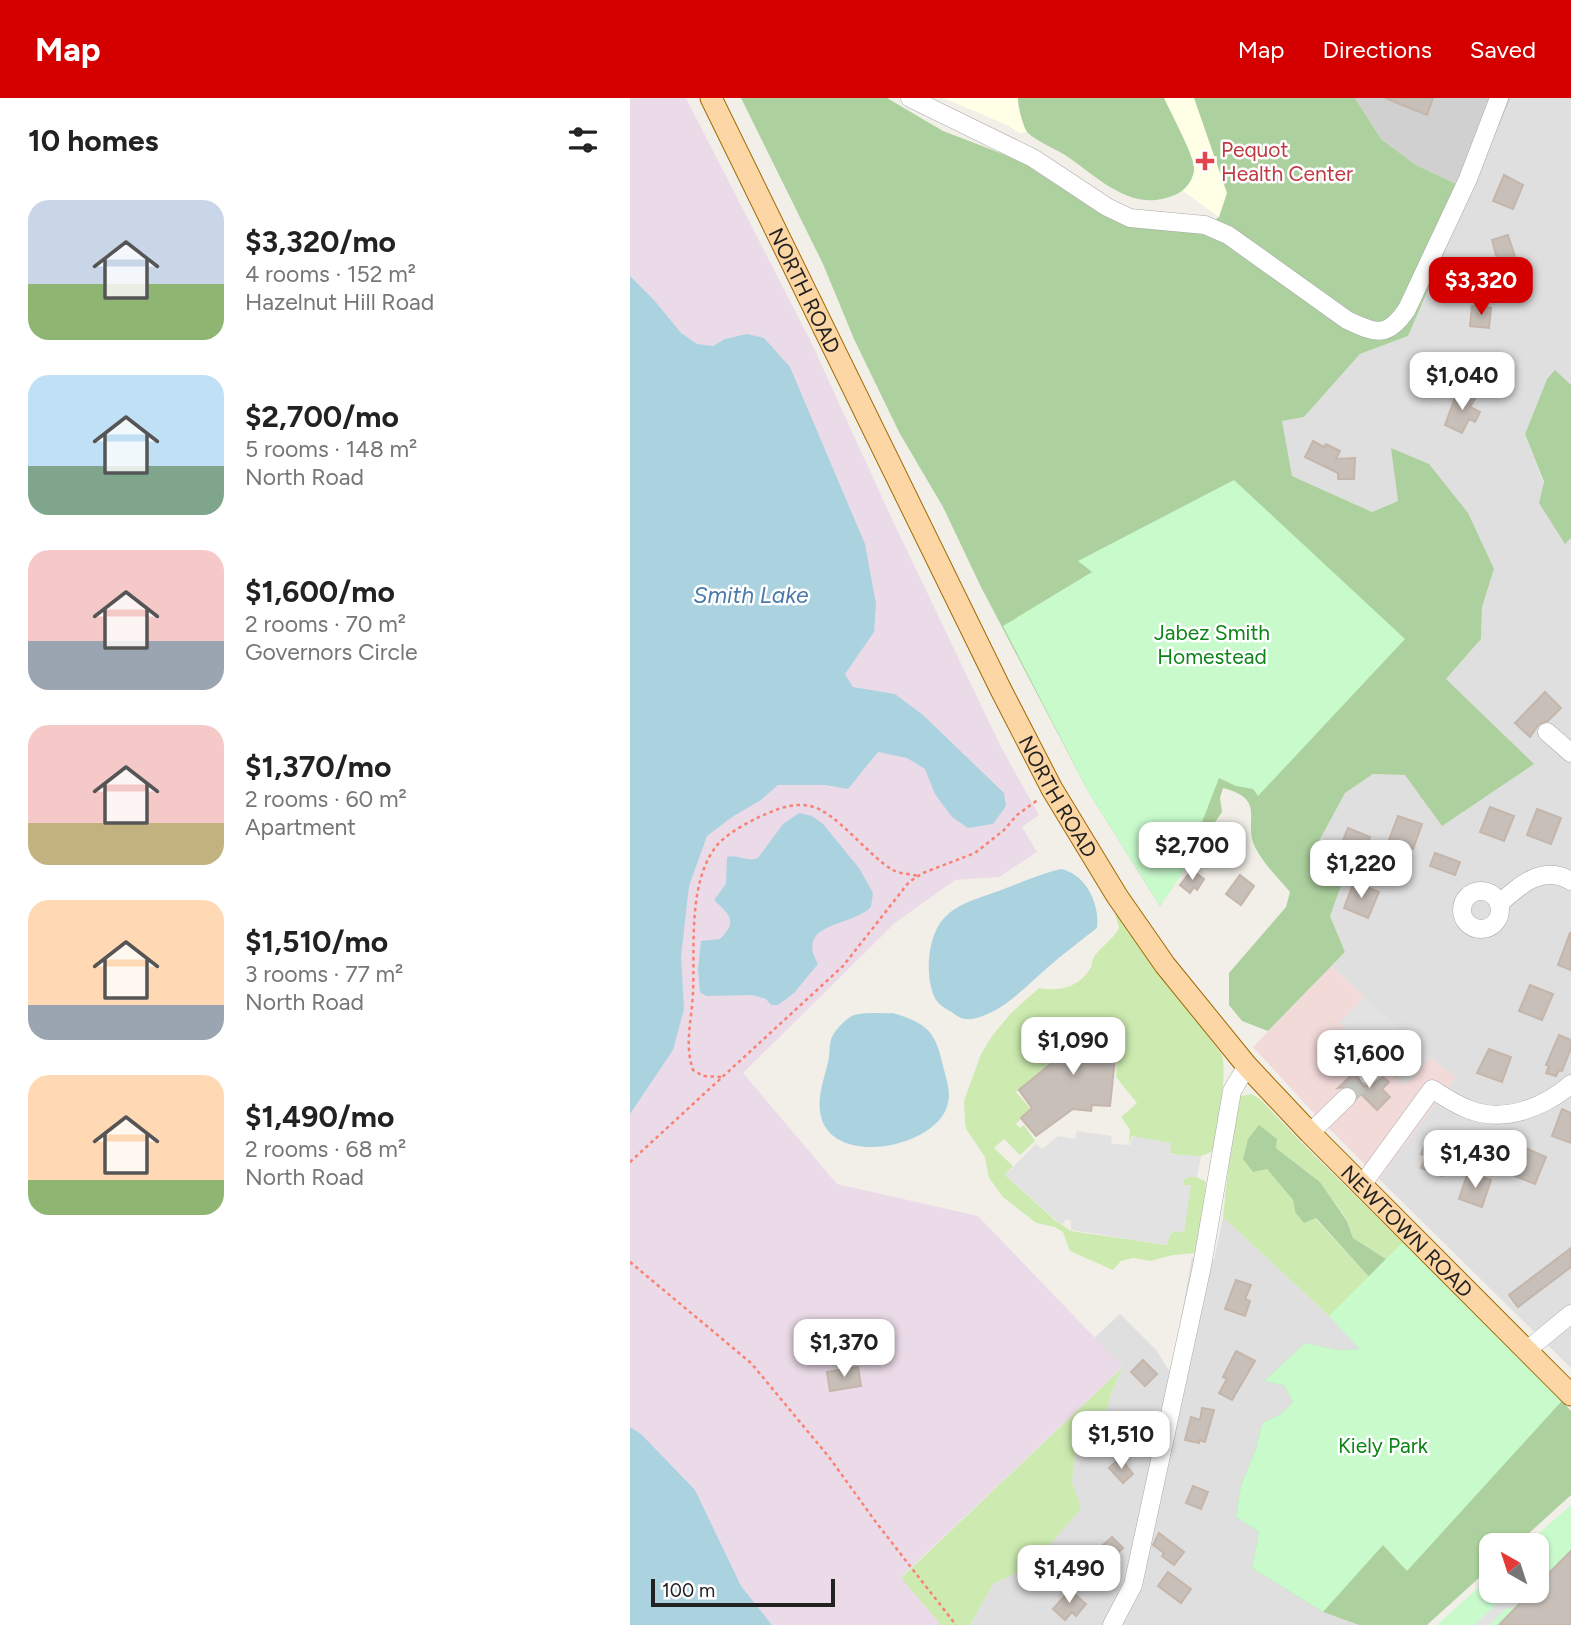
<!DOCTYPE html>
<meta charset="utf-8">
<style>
body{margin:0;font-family:Figtree,sans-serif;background:#f6f6f6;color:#222;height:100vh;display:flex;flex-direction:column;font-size:26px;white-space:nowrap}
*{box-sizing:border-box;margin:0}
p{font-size:23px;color:#767676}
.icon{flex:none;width:38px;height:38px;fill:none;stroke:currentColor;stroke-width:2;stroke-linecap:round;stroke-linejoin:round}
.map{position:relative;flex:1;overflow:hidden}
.panel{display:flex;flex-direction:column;background:#fff;width:630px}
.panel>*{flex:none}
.needle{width:46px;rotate:321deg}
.buttons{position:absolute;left:849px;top:1435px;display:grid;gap:14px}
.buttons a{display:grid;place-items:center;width:70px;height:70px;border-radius:14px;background:#fff;box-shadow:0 2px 5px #0004;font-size:35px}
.scale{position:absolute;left:21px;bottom:18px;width:184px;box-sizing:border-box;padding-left:7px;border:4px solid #222;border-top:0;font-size:19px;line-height:24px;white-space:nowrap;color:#222;-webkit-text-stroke:5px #fff;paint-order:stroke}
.price{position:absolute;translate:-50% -60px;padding:0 16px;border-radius:14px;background:#fff;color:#222;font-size:23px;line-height:46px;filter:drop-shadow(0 2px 4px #0008)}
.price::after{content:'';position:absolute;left:50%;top:42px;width:21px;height:16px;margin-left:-10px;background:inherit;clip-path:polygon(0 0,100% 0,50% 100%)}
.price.current{background:#d40000;color:#fff}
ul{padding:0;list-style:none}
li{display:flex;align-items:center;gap:21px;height:175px;padding:0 28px}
li span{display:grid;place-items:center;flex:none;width:196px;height:140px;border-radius:21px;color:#555}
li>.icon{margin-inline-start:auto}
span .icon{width:84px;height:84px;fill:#fffc;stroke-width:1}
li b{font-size:30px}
h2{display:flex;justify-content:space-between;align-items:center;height:84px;padding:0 28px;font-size:30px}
header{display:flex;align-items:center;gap:42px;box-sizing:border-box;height:98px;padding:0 35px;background:#d40000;color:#fff}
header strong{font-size:33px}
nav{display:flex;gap:38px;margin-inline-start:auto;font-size:24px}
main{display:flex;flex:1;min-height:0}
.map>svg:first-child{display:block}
.residential{fill:#e0dfdf}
.commercial{fill:#f2dad9}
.industrial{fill:#ebdbe8}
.education{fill:#ffffe5}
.religious{fill:#d0d0d0}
.grass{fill:#cdebb0}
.forest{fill:#add19e}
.park{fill:#c8facc}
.parking{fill:#e2e2e2}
.water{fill:#aad3df}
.building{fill:#c7bfb8;stroke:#c4b6ab;stroke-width:2}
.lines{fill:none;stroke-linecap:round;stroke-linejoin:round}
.minor-tunnel{stroke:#c8c6c1;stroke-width:18;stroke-dasharray:18 9;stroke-linecap:butt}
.minor-casing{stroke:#a9a9a9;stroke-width:19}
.major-casing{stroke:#a06b00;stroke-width:23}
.path{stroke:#fa8072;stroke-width:2.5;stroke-dasharray:3.5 3.5;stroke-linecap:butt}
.minor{stroke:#fff;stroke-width:18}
.major{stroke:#fcd6a4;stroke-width:21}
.health-dot{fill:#e0444e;stroke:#fff;stroke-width:2.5}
.labels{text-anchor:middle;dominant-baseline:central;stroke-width:5;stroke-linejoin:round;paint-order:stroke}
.health-label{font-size:21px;fill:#be3a42;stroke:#fff;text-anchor:start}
.street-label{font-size:21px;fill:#222;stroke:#fff}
.park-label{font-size:21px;fill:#0c8416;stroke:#fff}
.water-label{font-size:23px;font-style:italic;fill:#4a7aab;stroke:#fff}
</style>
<header>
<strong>Map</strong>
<nav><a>Map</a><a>Directions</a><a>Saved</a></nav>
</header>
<main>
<section class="panel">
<h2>10 homes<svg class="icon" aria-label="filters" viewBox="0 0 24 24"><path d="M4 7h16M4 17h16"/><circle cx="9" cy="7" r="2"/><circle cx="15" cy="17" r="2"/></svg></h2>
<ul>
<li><span style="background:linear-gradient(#c9d6e8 60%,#8fb573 0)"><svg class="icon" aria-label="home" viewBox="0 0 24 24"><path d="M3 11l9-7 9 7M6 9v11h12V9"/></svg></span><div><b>$3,320/mo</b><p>4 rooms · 152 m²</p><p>Hazelnut Hill Road</p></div></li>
<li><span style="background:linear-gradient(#bfe0f5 65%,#7fa58c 0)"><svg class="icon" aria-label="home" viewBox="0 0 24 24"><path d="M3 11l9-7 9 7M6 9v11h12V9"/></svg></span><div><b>$2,700/mo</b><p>5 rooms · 148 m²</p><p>North Road</p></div></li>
<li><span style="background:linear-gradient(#f6c9c9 65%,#9aa5b1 0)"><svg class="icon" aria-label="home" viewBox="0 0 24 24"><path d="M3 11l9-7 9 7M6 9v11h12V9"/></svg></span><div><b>$1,600/mo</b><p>2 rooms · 70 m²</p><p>Governors Circle</p></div></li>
<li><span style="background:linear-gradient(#f6c9c9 70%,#c2b280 0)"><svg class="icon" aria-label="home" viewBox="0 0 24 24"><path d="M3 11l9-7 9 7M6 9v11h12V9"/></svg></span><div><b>$1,370/mo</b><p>2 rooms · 60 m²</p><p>Apartment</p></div></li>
<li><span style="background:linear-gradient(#ffd9b3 75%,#9aa5b1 0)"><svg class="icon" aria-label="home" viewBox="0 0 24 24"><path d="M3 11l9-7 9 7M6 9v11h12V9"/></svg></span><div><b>$1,510/mo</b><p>3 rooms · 77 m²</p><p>North Road</p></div></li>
<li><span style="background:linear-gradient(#ffd9b3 75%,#8fb573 0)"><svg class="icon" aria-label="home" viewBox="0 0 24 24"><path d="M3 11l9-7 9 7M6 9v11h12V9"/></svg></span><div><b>$1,490/mo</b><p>2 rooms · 68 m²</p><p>North Road</p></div></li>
</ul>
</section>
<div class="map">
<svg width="941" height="1527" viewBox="0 0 941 1527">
<rect width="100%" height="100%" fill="#f2efe9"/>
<g class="residential">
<polygon points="881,0 941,0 941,287 925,273 917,281 895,336 936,445 941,440 941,1270 749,1081 826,979 800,960 701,868 715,854 700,818 711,788 681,758 715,695 743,676 775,677 903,666 816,581 851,541 852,509 864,471 768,403 742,414 662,378 651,323 674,319 730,256 778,238"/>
<polygon points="593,1119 699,1218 731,1251 707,1252 675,1245 635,1282 654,1287 663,1304 651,1316 632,1326 626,1351 630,1434 693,1514 729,1527 340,1527 363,1486 401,1468 450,1411 442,1384 447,1343 474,1321 481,1295 493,1269 464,1240 490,1216 527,1253 541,1276 562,1159 584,1162"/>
</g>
<polygon class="commercial" points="701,868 800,960 826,979 749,1081 679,1010 623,949"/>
<polygon class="industrial" points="0,0 56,0 182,246 261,419 371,649 409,717 392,729 407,754 369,779 325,782 265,825 113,975 207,1086 348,1118 493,1269 271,1479 311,1527 0,1527"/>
<g class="education">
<polygon points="314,0 388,0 388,11 397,34 389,35 379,28"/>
<polygon points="534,0 565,0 597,95 589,119 553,93 561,83 564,68"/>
</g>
<polygon class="religious" points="725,0 881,0 841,93 786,67 751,41"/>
<g class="grass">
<path d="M 484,812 L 592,957 C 597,976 589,1031 583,1052 C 562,1070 523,1048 502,1038 L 499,1047 L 500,1032 L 491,1019 L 507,1005 L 486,979 L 488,938 L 483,929 L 474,923 L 465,926 L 433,927 L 431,956 L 386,994 L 400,1010 L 386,1026 L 390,1030 L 394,1027 L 405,1043 L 390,1057 L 374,1041 L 364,1050 L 383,1068 L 375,1077 L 426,1123 L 441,1133 L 537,1147 L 540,1136 L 546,1133 L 554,1134 L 560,1087 L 553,1087 L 553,1083 L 559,1078 L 567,1079 L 576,1084 L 570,1136 L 565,1155 L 543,1157 L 520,1163 L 503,1160 L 491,1163 L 483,1172 L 440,1153 L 433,1134 L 425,1129 L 406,1125 L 373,1099 L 359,1080 L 355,1059 L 336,1031 L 335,1024 L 334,1003 L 351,956 L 362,938 L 381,915 L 409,890 C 430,894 450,889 461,869 C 462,866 462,862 464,859 C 471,848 483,842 489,830 Z"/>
<polygon points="622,996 631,1002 671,1044 813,1184 756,1161 723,1140 717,1122 690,1084 645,1049 637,1070 663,1102 665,1114 685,1120 756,1198 731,1251 699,1218 593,1119 605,1007 610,998"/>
<polygon points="493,1269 481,1295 474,1321 447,1343 442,1384 451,1411 401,1468 363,1486 340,1527 311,1527 271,1480"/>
</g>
<g class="forest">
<path d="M 111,0 L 257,0 L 313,33 L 391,63 L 461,109 L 499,129 L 564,135 L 589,119 L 597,95 L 564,0 L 725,0 L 751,41 L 786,67 L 841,93 L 778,238 L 730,256 L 674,319 L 652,323 L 662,378 L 742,414 L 768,403 L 761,350 L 799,366 L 838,415 L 864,471 L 852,509 L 851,541 L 816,581 L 904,666 L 812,728 L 775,677 L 743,676 L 715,695 L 681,758 L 711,788 L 700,818 L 715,854 L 638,933 L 612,923 L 599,907 L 599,875 L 656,809 L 660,794 C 649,781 634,766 626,751 C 611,723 639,702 593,690 L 590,700 L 592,714 L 567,750 L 530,808 L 458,693 L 351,489 L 313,409 L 269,334 L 224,241 L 193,166 Z"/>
<path d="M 388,0 L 534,0 C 540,13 564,58 564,69 C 565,79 557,90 549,95 C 503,118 471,81 435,57 C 425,51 405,42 398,35 C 393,30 388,7 388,0 Z"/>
<polygon points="925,272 941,287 941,440 935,446 909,405 914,384 895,336 917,281"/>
<polygon points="629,1027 647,1041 646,1050 690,1084 717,1123 723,1140 756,1161 932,1303 941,1313 941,1397 886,1447 861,1447 861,1469 797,1527 729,1527 693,1514 622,1470 629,1434 606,1419 611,1387 626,1351 632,1325 651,1316 663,1304 654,1287 634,1283 675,1245 707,1252 731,1251 756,1198 686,1120 674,1125 665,1114 663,1102 637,1071 623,1074 613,1061 618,1041"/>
</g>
<g class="park">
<polygon points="604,382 775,541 628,698 623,691 606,688 589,680 552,776 530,808 458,693 373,528 462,474 448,463"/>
<polygon points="778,1139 940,1294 777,1473 753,1447 693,1514 622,1470 629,1434 606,1419 611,1387 626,1351 632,1325 651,1316 663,1304 654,1287 634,1283 675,1245 707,1252 730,1251 699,1218"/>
<polygon points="941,1407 941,1527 807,1527 861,1478 861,1493 906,1493 906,1447 895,1447"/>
</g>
<g class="parking">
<polygon points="735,898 800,960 775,987 761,973 767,966 766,962 761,961 746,947 739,952 709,925"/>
<polygon points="447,1033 482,1038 481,1045 483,1046 500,1047 503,1038 541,1045 540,1056 571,1058 567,1079 557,1079 552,1085 553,1087 561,1087 554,1134 546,1133 540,1136 537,1147 441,1132 441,1123 436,1121 432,1127 375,1077 406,1046 412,1051 428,1038 445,1041"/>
<polygon points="879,1493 885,1493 893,1501 883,1511 876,1510 860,1527 845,1527"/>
</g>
<g class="water">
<polygon points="0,178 24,202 51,235 67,246 83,248 95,241 117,236 134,240 160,269 235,446 246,506 244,534 215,576 223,589 265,596 293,617 374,695 376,708 363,726 338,730 322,719 305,696 295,671 277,660 248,654 218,691 196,687 148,687 131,702 102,719 77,738 59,788 51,859 54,911 43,952 0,1016"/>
<path d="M 169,715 L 182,718 L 193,726 L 229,770 L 243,795 L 241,809 C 222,829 164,824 188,866 L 164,895 L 148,907 L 141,907 L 136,901 L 122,897 L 76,898 L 70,894 L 68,871 L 71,843 L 90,841 C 108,823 100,817 84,802 L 96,786 L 97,759 C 107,756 117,764 128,760 L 153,726 Z"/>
<path d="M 431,771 C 456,776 470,806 467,830 C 450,843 433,856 417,870 C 395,889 372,915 342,921 C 334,922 329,920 323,915 C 317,911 310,908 306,902 C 294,881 297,838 314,820 C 329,804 351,800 371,792 C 391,785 409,776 431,771 Z"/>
<path d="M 263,915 C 296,925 306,933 313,968 C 316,980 321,993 318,1005 C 309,1049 208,1069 192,1022 C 185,1000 195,981 199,959 C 200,952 199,946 202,939 C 206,931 213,924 220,919 C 231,913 251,916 263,915 Z"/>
<polygon points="0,1329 11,1336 65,1392 111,1488 142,1527 0,1527"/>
</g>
<g class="building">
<polygon points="755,0 803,0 797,17"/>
<polygon points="874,77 893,87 883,111 863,103"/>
<polygon points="878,137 891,177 873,183 862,142"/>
<polygon points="842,208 861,210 859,230 840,228"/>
<polygon points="828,292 845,301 840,309 850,314 845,324 839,321 832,335 815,327"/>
<polygon points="683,343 694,349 696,346 710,353 706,361 725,360 724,381 708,381 708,375 675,359"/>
<polygon points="915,594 931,610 918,623 909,626 900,639 885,625"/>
<polygon points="860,709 884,718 874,743 850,734"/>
<polygon points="907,711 931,720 921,746 897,737"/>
<polygon points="768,718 792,726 783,751 759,742"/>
<polygon points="718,730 740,739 730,766 707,757"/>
<polygon points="805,755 830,764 825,777 800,768"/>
<polygon points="562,772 574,781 567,792 564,789 560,795 550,787"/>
<polygon points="610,777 624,788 611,807 596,796"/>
<polygon points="724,784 749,794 738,820 714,810"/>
<polygon points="940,835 941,835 941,872 928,867"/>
<polygon points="900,887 923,896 912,922 889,913"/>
<polygon points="437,925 469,928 473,925 484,932 487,941 480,1008 462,1007 461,1013 443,1011 406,1038 391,1020 402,1010 389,992 434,955"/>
<polygon points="929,937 941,942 941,950 932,973 929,972 926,978 916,975 919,968 916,967"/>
<polygon points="859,951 881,959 872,984 847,975"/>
<polygon points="730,969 727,979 734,988 741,988 753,979 759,984 752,991 760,999 747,1012 731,996 728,999 726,992 721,988 708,990"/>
<polygon points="932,1011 941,1015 941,1045 922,1038"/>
<polygon points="797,1042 822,1052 812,1078 791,1070 796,1058 791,1056"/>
<polygon points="893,1049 916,1059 905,1086 880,1076"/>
<polygon points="838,1074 861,1082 852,1109 829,1101"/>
<polygon points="941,1150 941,1169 888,1209 879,1197"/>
<polygon points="606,1182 621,1187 615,1201 620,1203 615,1218 595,1211"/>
<polygon points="606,1253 625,1263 602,1302 589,1295 597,1281 593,1279"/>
<polygon points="513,1262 527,1276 515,1288 501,1274"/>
<polygon points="228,1269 231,1288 200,1293 197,1274"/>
<polygon points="572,1310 584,1312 575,1344 569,1342 569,1345 555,1342 561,1319 570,1322"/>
<polygon points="490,1360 503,1376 493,1385 479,1370"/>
<polygon points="563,1388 578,1394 571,1411 556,1405"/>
<polygon points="529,1435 554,1454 544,1467 532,1458 534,1455 523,1447"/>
<polygon points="482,1439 493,1450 479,1463 478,1461 474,1464 465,1454"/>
<polygon points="941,1453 941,1527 869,1527 902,1493 906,1493 906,1488"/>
<polygon points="538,1474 561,1491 551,1505 528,1488"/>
<polygon points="440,1492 456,1506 446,1518 442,1514 435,1522 423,1511"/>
</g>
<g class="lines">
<polyline class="minor-tunnel" points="717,999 738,977"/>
<defs>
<g id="minor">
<path d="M 280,0 L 403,60 L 477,109 L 500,120 L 575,127 L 598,137 L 717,222 C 746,236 758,240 777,211 L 838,81 L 869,0"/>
<polyline points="917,634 941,655"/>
<circle cx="851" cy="812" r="19"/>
<path d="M 869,806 C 890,787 913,766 941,783"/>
<polyline points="738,977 764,952"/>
<polyline points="680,1035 717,999"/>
<path d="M 732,1087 L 802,991 C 814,999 827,1007 840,1012 C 874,1025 915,1009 941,986"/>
<polyline points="897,1252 941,1216"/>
<polyline points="482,1527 503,1487 572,1168 602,993 617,968"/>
</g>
<g id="major">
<path id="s1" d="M 81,0 L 371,592 L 422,691 L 487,798 L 535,867 L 617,968 L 680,1035 L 941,1297"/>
</g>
</defs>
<use href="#minor" class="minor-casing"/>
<use href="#major" class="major-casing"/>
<g class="path">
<polyline points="766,978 779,965"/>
<path d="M 91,979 L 73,978 L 63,972 C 54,945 62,922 63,894 C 65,849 57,781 89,745 C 100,734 115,726 129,719 C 145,712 162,704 180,708 C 206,713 238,758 263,772 C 270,776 281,776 289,778"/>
<polyline points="0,1064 213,868 279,784 293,775 345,755 374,732 387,717 409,701"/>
<polyline points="0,1164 121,1265 199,1359 245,1423 326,1527"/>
</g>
<use href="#minor" class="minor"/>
<use href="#major" class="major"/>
</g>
<path class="health-dot" d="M571.5 52.5h7v7h7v7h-7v7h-7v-7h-7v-7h7z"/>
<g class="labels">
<g class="health-label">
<text x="591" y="51">Pequot<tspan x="591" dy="24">Health Center</tspan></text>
</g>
<g class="street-label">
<text stroke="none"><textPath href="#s1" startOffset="214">NORTH ROAD</textPath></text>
<text stroke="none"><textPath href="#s1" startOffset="780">NORTH ROAD</textPath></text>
<text stroke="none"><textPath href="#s1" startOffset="1340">NEWTOWN ROAD</textPath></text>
</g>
<g class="park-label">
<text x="582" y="534">Jabez Smith<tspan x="582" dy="24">Homestead</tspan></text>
<text x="753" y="1347">Kiely Park</text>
</g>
<g class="water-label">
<text x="121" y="497">Smith Lake</text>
</g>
</g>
</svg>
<div class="buttons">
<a><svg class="needle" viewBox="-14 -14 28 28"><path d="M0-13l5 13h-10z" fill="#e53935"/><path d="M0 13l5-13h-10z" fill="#767676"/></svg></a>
</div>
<div class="scale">100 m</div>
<b class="price current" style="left:851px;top:219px">$3,320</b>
<b class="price" style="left:832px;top:314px">$1,040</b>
<b class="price" style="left:562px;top:784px">$2,700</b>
<b class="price" style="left:731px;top:802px">$1,220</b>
<b class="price" style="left:443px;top:979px">$1,090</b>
<b class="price" style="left:739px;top:992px">$1,600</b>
<b class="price" style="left:845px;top:1092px">$1,430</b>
<b class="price" style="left:214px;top:1281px">$1,370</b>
<b class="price" style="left:491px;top:1373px">$1,510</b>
<b class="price" style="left:439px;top:1507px">$1,490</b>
</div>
</main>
